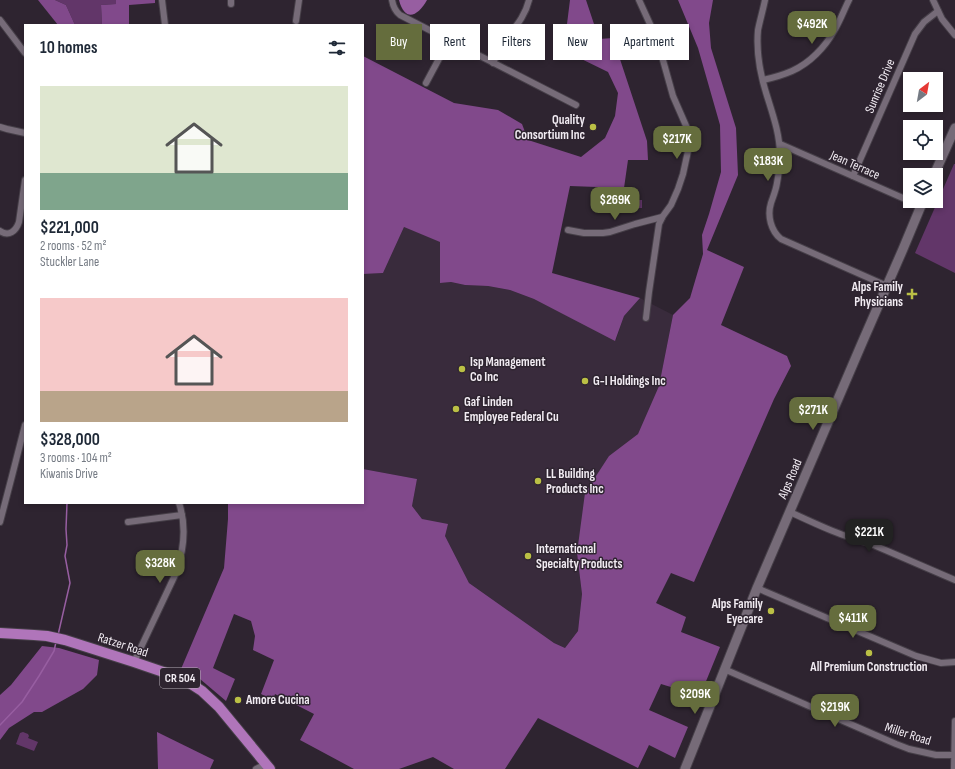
<!DOCTYPE html>
<meta charset="utf-8">
<style>
body{margin:0;font-family:"Sofia Sans Condensed",sans-serif;background:#f6f6f7;color:#1f2937;height:100vh;display:flex;flex-direction:column;font-size:15px;white-space:nowrap}
*{box-sizing:border-box;margin:0}
p{font-size:13px;color:#747a83}
.icon{flex:none;width:22px;height:22px;fill:none;stroke:currentColor;stroke-width:2;stroke-linecap:round;stroke-linejoin:round}
.map{position:relative;flex:1;overflow:hidden}
.side{position:absolute;left:24px;top:24px;width:340px;height:480px;display:flex;flex-direction:column;background:#fff;border-radius:0px;box-shadow:0 2px 6px #0003}
.side>*{flex:none}
.banner{position:absolute;left:376px;top:24px;width:380px;height:36px;display:flex;gap:8px}
.needle{width:26px;rotate:31deg}
.buttons{position:absolute;left:903px;top:72px;display:grid;gap:8px}
.buttons a{display:grid;place-items:center;width:40px;height:40px;border-radius:0px;background:#fff;box-shadow:0 2px 6px #0003;font-size:20px}
.price{position:absolute;translate:-50% -34px;padding:0 9px;border-radius:8px;background:#656d3d;color:#fff;font-size:13px;line-height:26px;filter:drop-shadow(0 1px 2px #0008)}
.price::after{content:'';position:absolute;left:50%;top:24px;width:12px;height:9px;margin-left:-6px;background:inherit;clip-path:polygon(0 0,100% 0,50% 100%)}
.price.selected{background:#222;color:#fff}
ul{padding:0;list-style:none}
li{display:grid;align-content:center;gap:8px;height:212px;padding:0 16px}
li span{display:grid;place-items:center;height:124px;border-radius:0px;color:#555}
li>.icon{margin-inline-start:auto}
span .icon{width:72px;height:72px;fill:#fffc;stroke-width:1}
li b{font-size:17px}
h2{display:flex;justify-content:space-between;align-items:center;height:48px;padding:0 16px;font-size:17px}
.tag{padding:0 14px;border-radius:0px;background:#fff;box-shadow:0 2px 6px #0003;font-size:14px;line-height:36px}
.tag.selected{background:#656d3d;color:#fff}
.map>svg:first-child{display:block}
.built{fill:#392b3c}
.green{fill:#623669}
.forest{fill:#81498b}
.water{fill:#975ea1}
.lines{fill:none;stroke-linecap:round;stroke-linejoin:round}
.stream{stroke:#975ea1;stroke-width:1.5}
.minor-casing{stroke:#463f48;stroke-width:8}
.secondary-casing{stroke:#463f48;stroke-width:11}
.primary-casing{stroke:#463f48;stroke-width:12}
.minor{stroke:#766b78;stroke-width:6}
.secondary{stroke:#766b78;stroke-width:9}
.primary{stroke:#b075ba;stroke-width:10}
.poi-dot{fill:#bbc045;stroke:#2e2430;stroke-width:1.5}
.labels{text-anchor:middle;dominant-baseline:central;stroke-width:3;stroke-linejoin:round;paint-order:stroke}
.shield{fill:#2e2430;stroke:#b6afb8;stroke-width:1}
.shield-label{font-size:12px;font-weight:bold;fill:#f1ebf2}
.street-label{font-size:13px;fill:#f1ebf2;stroke:#2e2430}
.poi-label{font-size:13px;font-weight:bold;fill:#f1ebf2;stroke:#2e2430;text-anchor:start}
</style>
<div class="map">
<svg width="955" height="769" viewBox="0 0 955 769">
<rect width="100%" height="100%" fill="#2e2430"/>
<polygon class="built" points="404,227 441,242 440,283 451,282 465,285 488,286 510,290 534,299 616,340 624,316 640,298 673,315 659,386 638,434 609,456 577,553 582,594 578,631 565,648 554,643 469,583 445,536 422,519 412,506 417,479 363,469 363,274 383,273"/>
<g class="green">
<polygon points="55,0 116,0 116,4 101,5 102,25 75,25 66,5"/>
<polygon points="954,164 955,164 955,273 915,253"/>
<rect x="632" y="200" width="10" height="8"/>
<polygon points="23,732 28,734 29,736 28,738 38,742 34,751 16,744 20,733"/>
</g>
<g class="forest">
<polygon points="38,0 55,0 66,5 75,25 58,25"/>
<polygon points="116,0 155,0 155,3 129,5 129,25 102,25 101,5 116,4"/>
<polygon points="570,0 586,0 599,39 613,38 647,141 648,160 628,160 624,188 570,186 552,273 640,298 624,316 615,341 534,299 510,290 488,286 465,285 451,282 440,283 440,242 404,227 383,273 363,274 363,56 454,103 498,110 522,124 528,140 581,157 605,138 615,116 618,93 608,72 561,49 567,24"/>
<polygon points="678,0 713,0 709,23 711,48 736,128 738,175 707,250 744,267 721,325 787,356 791,366 774,399 694,582 671,573 656,603 686,617 681,632 720,647 700,696 661,684 649,710 688,727 675,758 649,745 638,768 538,718 505,769 454,769 433,757 399,769 354,769 300,740 314,714 275,694 273,700 261,694 274,660 253,650 255,636 251,621 234,614 213,668 235,679 226,701 200,679 181,669 224,568 228,519 228,503 363,503 363,469 417,479 412,506 422,519 448,524 445,536 469,583 554,643 565,648 578,631 582,594 577,553 585,493 609,456 638,434 659,386 673,315 690,298 703,254 702,235 709,214 721,172 720,125 698,48"/>
<polygon points="42,646 59,648 99,660 97,675 83,689 42,712 34,712 9,728 0,740 0,695 11,685"/>
<polygon points="157,732 214,760 210,769 158,769"/>
</g>
<path class="water" d="M 399,0 L 427,0 C 418,16 405,23 399,0 Z"/>
<g class="lines">
<g class="stream">
<polyline points="58,635 70,583 65,556 67,545 66,529 67,503"/>
<polyline points="0,725 22,702 39,676 54,651 56,642"/>
</g>
<defs>
<g id="minor">
<polyline points="162,0 165,25"/>
<path d="M 392,0 C 393,6 395,11 400,15 L 576,105"/>
<polyline points="639,0 655,35 661,53 673,96 687,128 688,151 683,174 678,189 671,205 663,216 659,224 649,292 646,318"/>
<path d="M 765,0 C 763,10 760,20 758,30 C 756,52 761,78 768,99 C 774,118 780,136 780,156 C 780,165 779,174 777,183 C 776,190 773,197 771,203 C 767,216 771,231 781,239 L 887,286"/>
<polyline points="933,0 942,19 955,35"/>
<polyline points="231,4 231,0"/>
<polyline points="0,20 25,53"/>
<polyline points="296,21 299,0"/>
<path d="M 493,63 C 497,55 500,47 505,40 C 515,27 525,17 529,0"/>
<path d="M 763,80 C 772,78 783,75 792,71 C 810,63 825,47 834,31 C 840,21 844,10 849,0"/>
<polyline points="426,83 449,40"/>
<polyline points="0,127 7,129 25,133"/>
<polyline points="780,144 921,206"/>
<polyline points="853,176 915,34 924,22 938,11"/>
<polyline points="568,230 584,233 603,233 610,232 635,224 662,217"/>
<path d="M 0,231 C 9,237 16,231 19,222 L 25,180"/>
<path d="M 790,512 C 816,524 841,536 869,543 L 955,580"/>
<polyline points="0,522 12,476 25,425"/>
<polyline points="128,522 182,515"/>
<polyline points="757,588 916,656 941,663 955,662"/>
<path d="M 134,662 L 176,573 C 184,550 187,527 179,503"/>
<polyline points="724,669 896,744 909,749 936,755 954,755"/>
<polyline points="256,769 266,764"/>
<polyline points="954,769 955,721"/>
</g>
<g id="secondary">
<polyline points="934,175 955,128"/>
<polyline points="685,769 757,588 862,343 903,249 923,201"/>
</g>
<polyline id="primary" points="0,633 34,635 47,636 65,640 134,662 175,676 188,682 202,691 219,707 270,769"/>
</defs>
<use href="#minor" class="minor-casing"/>
<use href="#secondary" class="secondary-casing"/>
<use href="#primary" class="primary-casing"/>
<use href="#minor" class="minor"/>
<use href="#secondary" class="secondary"/>
<use href="#primary" class="primary"/>
</g>
<g class="poi-dot">
<circle cx="593" cy="127" r="4"/>
<path d="M910 288h4v4h4v4h-4v4h-4v-4h-4v-4h4z"/>
<circle cx="462" cy="369" r="4"/>
<circle cx="585" cy="381" r="4"/>
<circle cx="456" cy="409" r="4"/>
<circle cx="538" cy="481" r="4"/>
<circle cx="528" cy="556" r="4"/>
<circle cx="771" cy="611" r="4"/>
<circle cx="869" cy="653" r="4"/>
<circle cx="238" cy="700" r="4"/>
</g>
<g class="labels">
<rect class="shield" x="160" y="668" width="40" height="20" rx="3"/>
<g class="shield-label">
<text x="180" y="678">CR 504</text>
</g>
<g class="street-label">
<text transform="translate(880 86) rotate(-67)">Sunrise Drive</text>
<text transform="translate(855 165) rotate(24)">Jean Terrace</text>
<text transform="translate(790 479) rotate(-67)">Alps Road</text>
<text transform="translate(123 645) rotate(18)">Ratzer Road</text>
<text transform="translate(908 734) rotate(18)">Miller Road</text>
</g>
<g class="poi-label">
<text x="585" y="120" text-anchor="end">Quality<tspan x="585" dy="15">Consortium Inc</tspan></text>
<text x="903" y="287" text-anchor="end">Alps Family<tspan x="903" dy="15">Physicians</tspan></text>
<text x="470" y="362">Isp Management<tspan x="470" dy="15">Co Inc</tspan></text>
<text x="593" y="381">G-I Holdings Inc</text>
<text x="464" y="402">Gaf Linden<tspan x="464" dy="15">Employee Federal Cu</tspan></text>
<text x="546" y="474">LL Building<tspan x="546" dy="15">Products Inc</tspan></text>
<text x="536" y="549">International<tspan x="536" dy="15">Specialty Products</tspan></text>
<text x="763" y="604" text-anchor="end">Alps Family<tspan x="763" dy="15">Eyecare</tspan></text>
<text x="869" y="667" text-anchor="middle">All Premium Construction</text>
<text x="246" y="700">Amore Cucina</text>
</g>
</g>
</svg>
<div class="buttons">
<a><svg class="needle" viewBox="-14 -14 28 28"><path d="M0-13l5 13h-10z" fill="#e53935"/><path d="M0 13l5-13h-10z" fill="#747a83"/></svg></a>
<a><svg class="icon" aria-label="locate" viewBox="0 0 24 24"><circle cx="12" cy="12" r="6"/><path d="M12 2v4M12 18v4M2 12h4M18 12h4"/></svg></a>
<a><svg class="icon" aria-label="layers" viewBox="0 0 24 24"><path d="M12 4l9 5-9 5-9-5zM3 14l9 5 9-5"/></svg></a>
</div>
<b class="price" style="left:812px;top:45px">$492K</b>
<b class="price" style="left:677px;top:160px">$217K</b>
<b class="price" style="left:768px;top:182px">$183K</b>
<b class="price" style="left:615px;top:221px">$269K</b>
<b class="price" style="left:813px;top:431px">$271K</b>
<b class="price selected" style="left:869px;top:553px">$221K</b>
<b class="price" style="left:160px;top:584px">$328K</b>
<b class="price" style="left:853px;top:639px">$411K</b>
<b class="price" style="left:695px;top:715px">$209K</b>
<b class="price" style="left:835px;top:728px">$219K</b>
<div class="banner">
<a class="tag selected">Buy</a>
<a class="tag">Rent</a>
<a class="tag">Filters</a>
<a class="tag">New</a>
<a class="tag">Apartment</a>
</div>
<section class="side">
<h2>10 homes<svg class="icon" aria-label="filters" viewBox="0 0 24 24"><path d="M4 7h16M4 17h16"/><circle cx="9" cy="7" r="2"/><circle cx="15" cy="17" r="2"/></svg></h2>
<ul>
<li><span style="background:linear-gradient(#dfe7d0 70%,#7fa58c 0)"><svg class="icon" aria-label="home" viewBox="0 0 24 24"><path d="M3 11l9-7 9 7M6 9v11h12V9"/></svg></span><div><b>$221,000</b><p>2 rooms · 52 m²</p><p>Stuckler Lane</p></div></li>
<li><span style="background:linear-gradient(#f6c9c9 75%,#b9a48a 0)"><svg class="icon" aria-label="home" viewBox="0 0 24 24"><path d="M3 11l9-7 9 7M6 9v11h12V9"/></svg></span><div><b>$328,000</b><p>3 rooms · 104 m²</p><p>Kiwanis Drive</p></div></li>
</ul>
</section>
</div>
